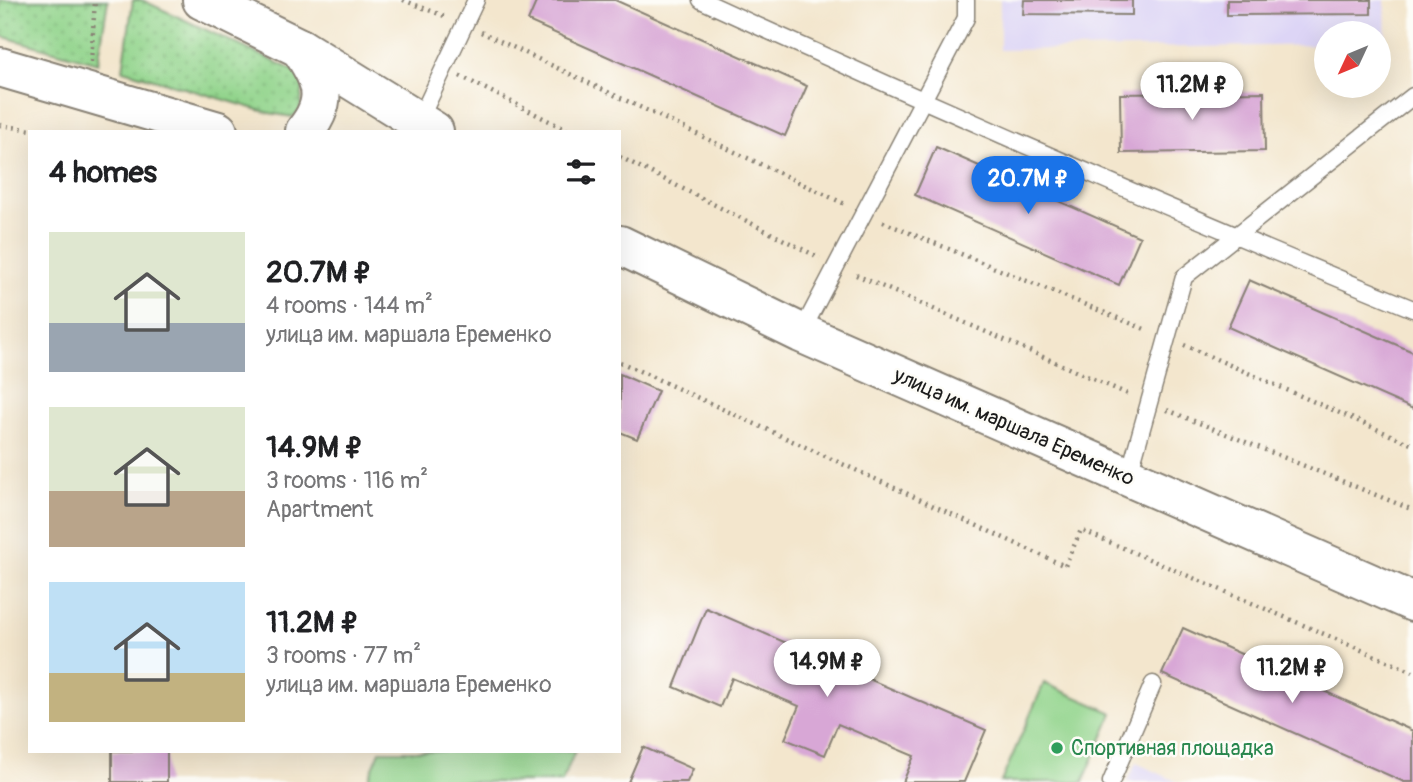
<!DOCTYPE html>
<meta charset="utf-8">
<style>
body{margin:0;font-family:Pangolin,sans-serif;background:#f2f2f2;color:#202124;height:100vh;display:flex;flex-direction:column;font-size:26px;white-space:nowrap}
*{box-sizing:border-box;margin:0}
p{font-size:23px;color:#757577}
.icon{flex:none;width:38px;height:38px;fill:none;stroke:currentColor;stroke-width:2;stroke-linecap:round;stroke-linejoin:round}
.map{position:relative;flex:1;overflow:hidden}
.drawer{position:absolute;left:28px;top:130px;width:593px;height:623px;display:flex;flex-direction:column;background:#fff;border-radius:0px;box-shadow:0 7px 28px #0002}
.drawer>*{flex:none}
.needle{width:46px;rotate:226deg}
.fabs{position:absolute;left:1314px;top:21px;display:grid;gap:14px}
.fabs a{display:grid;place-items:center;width:77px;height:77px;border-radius:50%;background:#fff;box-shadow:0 7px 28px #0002;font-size:35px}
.price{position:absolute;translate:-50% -60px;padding:0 16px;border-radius:24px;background:#fff;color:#222;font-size:23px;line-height:46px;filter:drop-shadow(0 2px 4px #0008)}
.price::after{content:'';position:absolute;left:50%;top:42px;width:21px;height:16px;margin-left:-10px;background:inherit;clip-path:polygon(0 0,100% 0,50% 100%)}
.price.active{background:#1a73e8;color:#fff}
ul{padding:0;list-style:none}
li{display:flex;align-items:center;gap:21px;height:175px;padding:0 21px}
li span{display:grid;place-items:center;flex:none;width:196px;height:140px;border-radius:0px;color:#555}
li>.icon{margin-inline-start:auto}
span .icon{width:84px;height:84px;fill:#fffc;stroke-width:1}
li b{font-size:30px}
h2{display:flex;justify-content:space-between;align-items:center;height:84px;padding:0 21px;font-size:30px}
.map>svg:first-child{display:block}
.built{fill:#ddd5f6}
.grass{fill:url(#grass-dots);stroke:#577854;stroke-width:2}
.pitch{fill:#92d48c;stroke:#577854;stroke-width:2}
.building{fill:#d8a7d6}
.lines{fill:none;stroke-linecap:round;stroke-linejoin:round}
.service-casing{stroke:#888174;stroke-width:19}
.trunk-casing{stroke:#888174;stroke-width:42}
.path{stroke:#888174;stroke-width:4.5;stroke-dasharray:2 5;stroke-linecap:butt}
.service{stroke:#fff;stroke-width:16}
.trunk{stroke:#fff;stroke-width:38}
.leisure-dot{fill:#2e9e5b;stroke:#fdfcf7;stroke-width:2.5}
.labels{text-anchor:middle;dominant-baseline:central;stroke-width:5;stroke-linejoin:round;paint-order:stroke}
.street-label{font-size:21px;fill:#1c1c1c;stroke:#fdfcf7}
.leisure-label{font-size:21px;fill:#27864d;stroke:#fdfcf7;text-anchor:start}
</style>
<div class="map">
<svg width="1413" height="782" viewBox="0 0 1413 782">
<defs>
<pattern id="grass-dots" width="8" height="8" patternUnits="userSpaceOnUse" patternTransform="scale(1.75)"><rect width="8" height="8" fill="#92d48c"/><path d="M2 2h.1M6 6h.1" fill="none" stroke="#7db578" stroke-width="1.8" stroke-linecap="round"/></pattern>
</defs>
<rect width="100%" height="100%" fill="#fdfcf7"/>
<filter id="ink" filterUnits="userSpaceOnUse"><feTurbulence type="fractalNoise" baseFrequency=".0143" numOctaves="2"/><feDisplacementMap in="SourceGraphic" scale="14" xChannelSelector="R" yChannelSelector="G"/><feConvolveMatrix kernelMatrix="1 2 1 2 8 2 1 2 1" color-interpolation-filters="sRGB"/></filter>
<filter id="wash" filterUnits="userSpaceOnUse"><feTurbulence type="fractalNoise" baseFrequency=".00686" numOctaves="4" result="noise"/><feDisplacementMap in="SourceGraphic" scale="28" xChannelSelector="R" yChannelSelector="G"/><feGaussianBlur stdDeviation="1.57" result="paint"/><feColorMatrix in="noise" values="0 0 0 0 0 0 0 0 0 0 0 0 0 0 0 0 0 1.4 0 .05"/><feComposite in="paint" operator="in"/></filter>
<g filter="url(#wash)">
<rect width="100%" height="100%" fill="#f3e6cd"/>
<g class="built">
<polygon points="1000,0 1385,0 1386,43 1379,44 1379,33 1326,33 1326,45 1000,50"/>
<polygon points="1136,763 1178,782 1127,782"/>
</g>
<g class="grass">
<polygon points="0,0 108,0 98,63 0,36"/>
<polygon points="133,0 142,0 297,72 303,86 300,111 292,117 269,113 123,70"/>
</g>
<g class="pitch">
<polygon points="1044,683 1113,713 1083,782 1001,782"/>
<polygon points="380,751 575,751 562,782 367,782"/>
</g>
<g id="blocks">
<g class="building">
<polygon points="537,0 615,0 807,86 785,136 528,21"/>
<polygon points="1024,0 1132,0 1132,15 1023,14"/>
<polygon points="1227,0 1371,0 1371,14 1227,15"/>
<polygon points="1264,92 1265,151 1121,153 1120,94"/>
<polygon points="936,147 1140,237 1119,285 915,195"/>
<polygon points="1249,280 1413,352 1413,409 1228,327"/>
<polygon points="620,374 658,391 637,439 620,432"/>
<polygon points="706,608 986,730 964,782 903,782 914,756 838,724 825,755 785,739 799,706 732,678 720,707 674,687"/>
<polygon points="1183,628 1413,731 1413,782 1404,782 1162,674"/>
<polygon points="643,747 693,769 687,782 628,782"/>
<rect x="112" y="751" width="55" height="31"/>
</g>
</g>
</g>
<g filter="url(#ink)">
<use href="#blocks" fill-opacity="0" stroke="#888174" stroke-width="2"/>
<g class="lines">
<defs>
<g id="service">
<path d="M 701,0 C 936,108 1173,211 1413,309"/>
<polyline points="419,121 476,0"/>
<polyline points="801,333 966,18 966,0"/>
<polyline points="1128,478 1184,277 1413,96"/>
<polyline points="1111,782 1153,684"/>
</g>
<g id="trunk">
<polyline points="202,0 300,48 434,131"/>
<path d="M 300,48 C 321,79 331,99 305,131"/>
<polyline points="0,67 218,131"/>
<polyline points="620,245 801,333 1413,602"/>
</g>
</defs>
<use href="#service" class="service-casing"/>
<use href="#trunk" class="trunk-casing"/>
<g class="path">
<polyline points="403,0 444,16"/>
<polyline points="481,32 847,205"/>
<polyline points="91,62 95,0"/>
<polyline points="460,76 569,131"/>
<polyline points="0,125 38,131"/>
<polyline points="620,157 820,258"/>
<polyline points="883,222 1147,330"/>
<polyline points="856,275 1130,395"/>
<polyline points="1184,345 1413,445"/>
<polyline points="620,362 1065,566 1081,530 1413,672"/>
<polyline points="1167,410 1413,510"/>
</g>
<use href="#service" class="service"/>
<use href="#trunk" class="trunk"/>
</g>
</g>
<circle class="leisure-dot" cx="1057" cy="748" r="7"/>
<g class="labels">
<g class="street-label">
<text transform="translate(1014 427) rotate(24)">улица им. маршала Еременко</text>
</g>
<g class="leisure-label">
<text x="1071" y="748">Спортивная площадка</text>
</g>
</g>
</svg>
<div class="fabs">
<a><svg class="needle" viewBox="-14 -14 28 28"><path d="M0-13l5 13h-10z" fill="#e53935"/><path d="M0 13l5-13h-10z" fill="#757577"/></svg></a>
</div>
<b class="price" style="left:1192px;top:122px">11.2M ₽</b>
<b class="price active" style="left:1028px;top:216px">20.7M ₽</b>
<b class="price" style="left:827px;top:699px">14.9M ₽</b>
<b class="price" style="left:1292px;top:705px">11.2M ₽</b>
<section class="drawer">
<h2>4 homes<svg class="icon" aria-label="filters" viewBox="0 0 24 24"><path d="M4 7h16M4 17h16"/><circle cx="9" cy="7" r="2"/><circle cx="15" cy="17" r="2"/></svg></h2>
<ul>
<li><span style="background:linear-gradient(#dfe7d0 65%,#9aa5b1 0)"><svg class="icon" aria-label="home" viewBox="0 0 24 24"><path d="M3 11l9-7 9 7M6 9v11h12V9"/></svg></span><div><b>20.7M ₽</b><p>4 rooms · 144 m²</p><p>улица им. маршала Еременко</p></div></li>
<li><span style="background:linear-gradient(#dfe7d0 60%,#b9a48a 0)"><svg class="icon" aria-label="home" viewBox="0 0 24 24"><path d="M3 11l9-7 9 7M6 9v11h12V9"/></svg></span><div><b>14.9M ₽</b><p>3 rooms · 116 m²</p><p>Apartment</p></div></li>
<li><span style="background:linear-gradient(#bfe0f5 65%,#c2b280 0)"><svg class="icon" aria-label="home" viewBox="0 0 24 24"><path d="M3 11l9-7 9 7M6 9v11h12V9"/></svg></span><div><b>11.2M ₽</b><p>3 rooms · 77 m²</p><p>улица им. маршала Еременко</p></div></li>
</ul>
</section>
</div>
